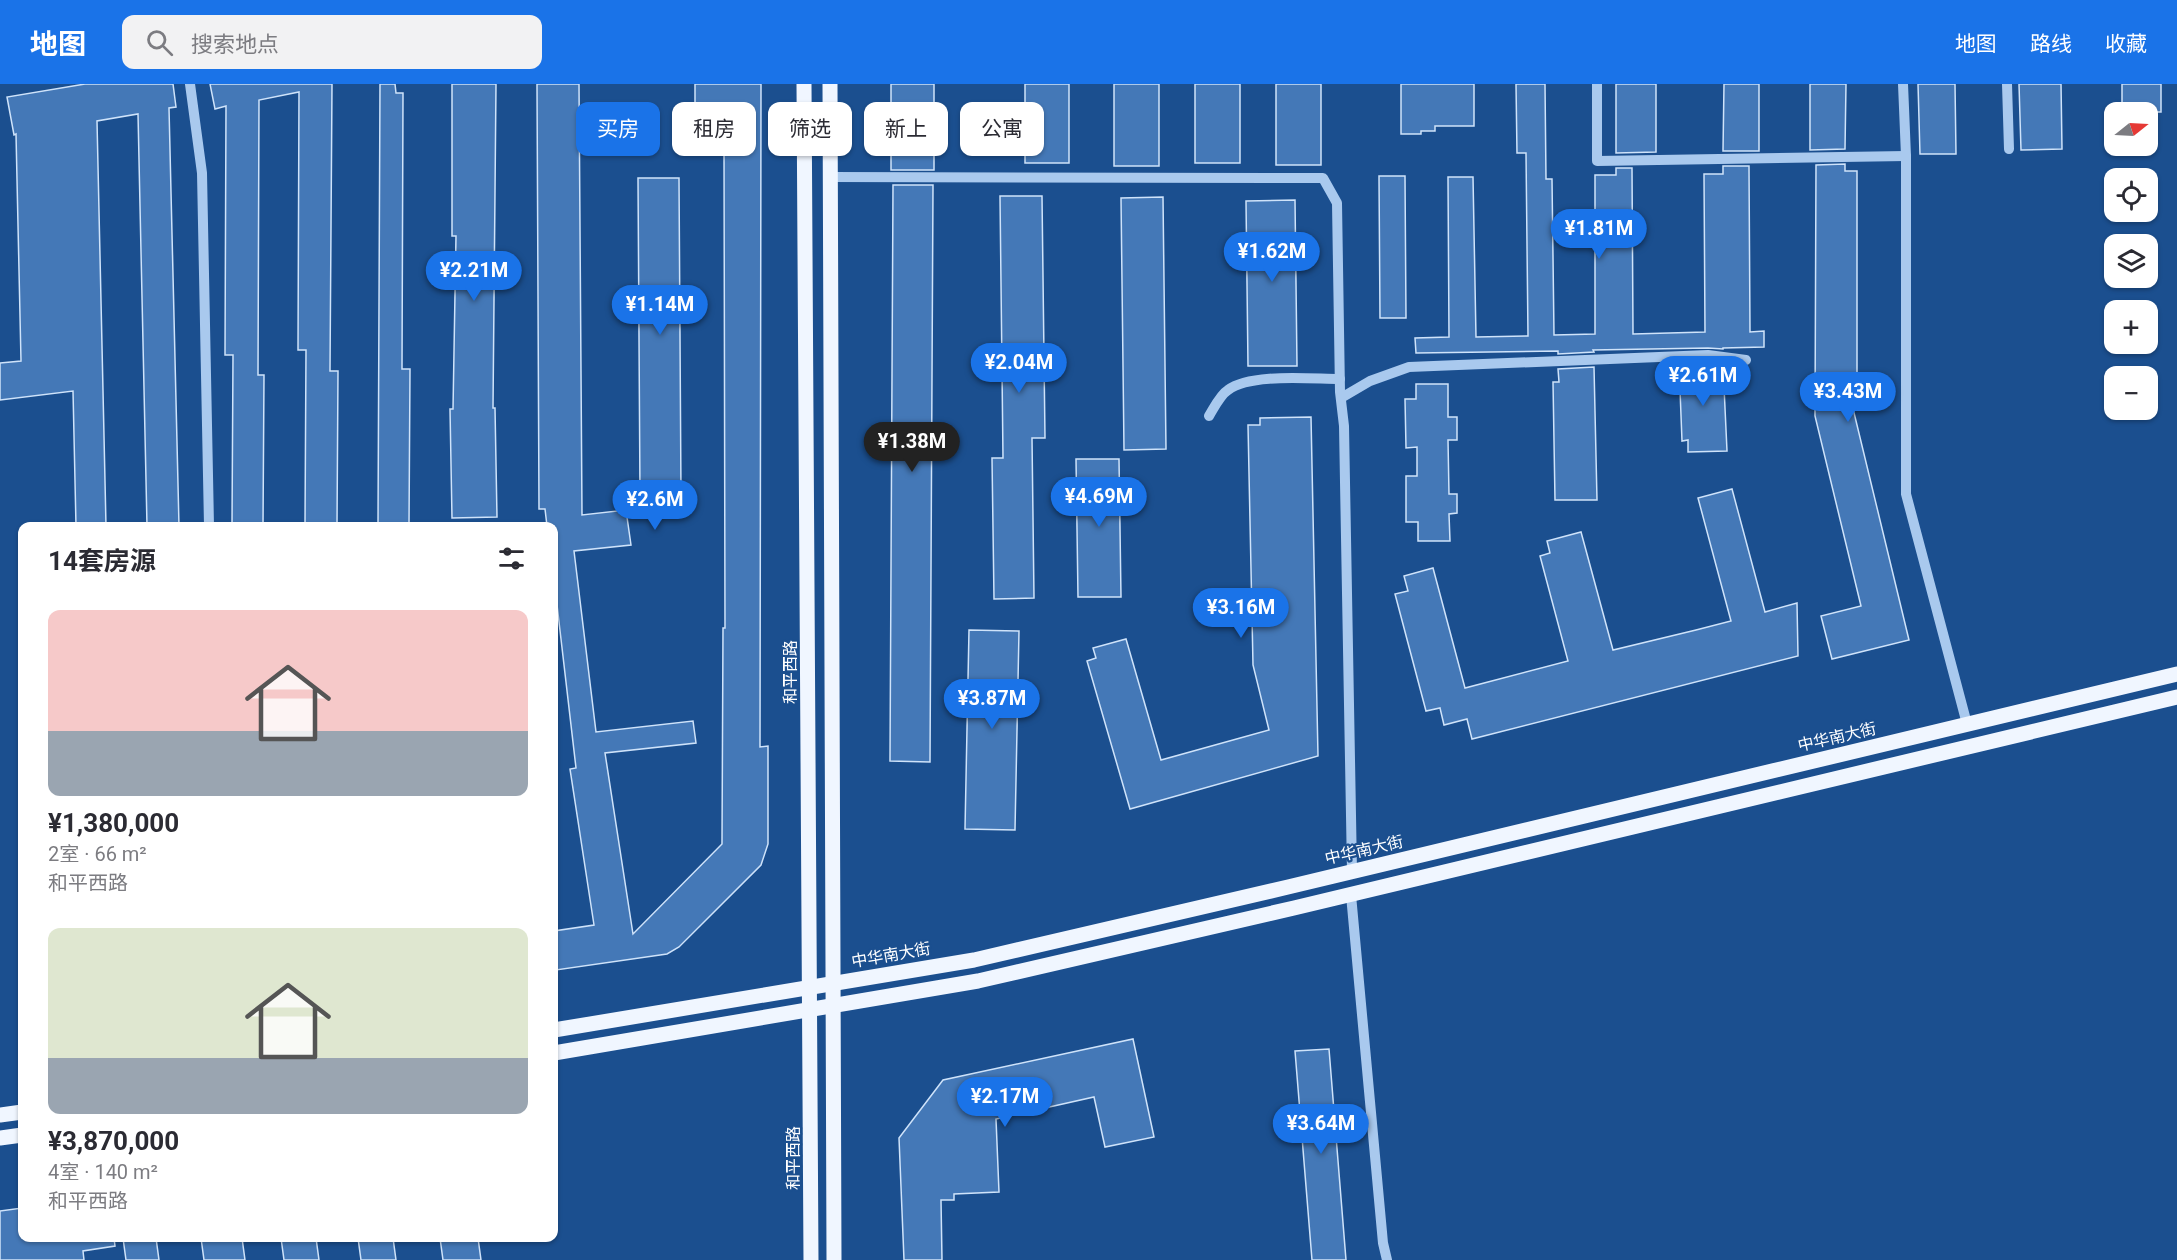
<!DOCTYPE html>
<html lang="zh">
<meta charset="utf-8">
<style>
body{margin:0;font-family:Roboto,"Noto Sans SC",sans-serif;background:#f2f2f3;color:#2b2b33;height:100vh;display:flex;flex-direction:column;font-size:22px;white-space:nowrap}
*{box-sizing:border-box;margin:0}
p{font-size:20px;color:#7c7c81}
.icon{flex:none;width:33px;height:33px;fill:none;stroke:currentColor;stroke-width:2;stroke-linecap:round;stroke-linejoin:round}
.map{position:relative;flex:1;overflow:hidden}
.sheet{position:absolute;left:18px;top:438px;width:540px;height:720px;display:flex;flex-direction:column;background:#fff;border-radius:12px;box-shadow:0 2px 4px #0004}
.sheet>*{flex:none}
.hud{position:absolute;left:576px;top:18px;width:570px;height:54px;display:flex;gap:12px}
.needle{width:39px;rotate:72deg}
.tools{position:absolute;left:2104px;top:18px;display:grid;gap:12px}
.tools a{display:grid;place-items:center;width:54px;height:54px;border-radius:12px;background:#fff;box-shadow:0 2px 4px #0004;font-size:30px}
.price{position:absolute;translate:-50% -51px;padding:0 14px;border-radius:21px;background:#1a73e8;color:#fff;font-size:20px;line-height:39px;filter:drop-shadow(0 2px 3px #0008)}
.price::after{content:'';position:absolute;left:50%;top:36px;width:18px;height:14px;margin-left:-9px;background:inherit;clip-path:polygon(0 0,100% 0,50% 100%)}
.price.current{background:#222;color:#fff}
ul{padding:0;list-style:none}
li{display:grid;align-content:center;gap:12px;height:318px;padding:0 30px}
li span{display:grid;place-items:center;height:186px;border-radius:12px;color:#555}
li>.icon{margin-inline-start:auto}
span .icon{width:108px;height:108px;fill:#fffc;stroke-width:1}
li b{font-size:26px}
h2{display:flex;justify-content:space-between;align-items:center;height:72px;padding:0 30px;font-size:26px}
.pill{padding:0 21px;border-radius:12px;background:#fff;box-shadow:0 2px 4px #0004;font-size:21px;line-height:54px}
.pill.current{background:#1a73e8;color:#fff}
header{display:flex;align-items:center;gap:36px;box-sizing:border-box;height:84px;padding:0 30px;background:#1a73e8;color:#fff}
header strong{font-size:28px}
nav{display:flex;gap:33px;margin-inline-start:auto;font-size:21px}
.search{width:420px;height:54px;background:#f2f2f3;display:flex;align-items:center;gap:15px;box-sizing:border-box;padding:0 21px;border-radius:12px;color:#7c7c81;font-size:22px}
.map>svg:first-child{display:block}
.building{fill:#4478b7;stroke:#cfe3fa;stroke-width:1.5}
.lines{fill:none;stroke-linecap:round;stroke-linejoin:round}
.minor{stroke:#a9c9ee;stroke-width:10}
.major{stroke:#f0f6ff;stroke-width:15}
.labels{text-anchor:middle;dominant-baseline:central;stroke-width:4.5;stroke-linejoin:round;paint-order:stroke}
.street-label{font-size:16px;fill:#fff;stroke:#1b4f8f}
</style>
<header>
<strong>地图</strong>
<div class="search"><svg class="icon" aria-label="search" viewBox="0 0 24 24"><circle cx="10" cy="10" r="6"/><path d="M15 15l6 6"/></svg>搜索地点</div>
<nav><a>地图</a><a>路线</a><a>收藏</a></nav>
</header>
<div class="map">
<svg width="2177" height="1176" viewBox="0 0 2177 1176">
<rect width="100%" height="100%" fill="#1b4f8f"/>
<g class="building">
<polygon points="85,0 173,0 176,23 169,24 179,442 147,442 138,30 97,37 106,442 76,442 73,307 0,316 0,279 21,277 16,50 14,51 7,13"/>
<polygon points="210,0 332,0 330,287 338,287 337,442 305,442 306,266 298,266 299,8 259,16 258,291 264,291 263,442 232,442 233,271 225,271 226,22 215,25"/>
<polygon points="380,0 395,0 396,9 403,9 402,285 410,285 409,442 378,442"/>
<polygon points="452,0 496,0 493,324 495,324 497,433 452,434 450,325 453,325 456,152 452,152"/>
<polygon points="537,0 579,0 582,431 626,426 631,461 574,467 596,648 693,637 696,659 605,669 633,850 722,760 723,544 725,544 724,63 714,62 714,55 695,55 695,0 761,0 760,663 768,662 768,760 761,781 679,863 667,870 556,886 554,847 594,841 570,685 576,684 554,495 554,442 547,442 545,425 539,425"/>
<rect x="891" y="0" width="43" height="86"/>
<rect x="1025" y="0" width="44" height="79"/>
<rect x="1114" y="0" width="45" height="82"/>
<rect x="1195" y="0" width="45" height="79"/>
<rect x="1276" y="0" width="45" height="81"/>
<polygon points="1401,0 1474,0 1474,42 1435,42 1435,47 1421,47 1421,50 1401,50"/>
<polygon points="1516,0 1545,0 1546,95 1552,95 1554,251 1595,250 1595,91 1616,91 1616,84 1632,84 1633,250 1705,248 1704,90 1723,90 1723,82 1749,82 1750,248 1764,247 1764,263 1723,264 1723,265 1708,264 1593,266 1594,268 1558,270 1558,267 1416,269 1415,254 1449,253 1448,93 1473,93 1476,253 1528,252 1526,69 1517,69"/>
<polygon points="1616,0 1656,0 1656,68 1616,69"/>
<polygon points="1724,0 1759,0 1759,67 1723,67"/>
<polygon points="1810,0 1846,0 1845,65 1810,66"/>
<polygon points="1918,0 1955,0 1956,70 1920,70"/>
<polygon points="2019,0 2061,0 2062,65 2021,66"/>
<rect x="2122" y="0" width="39" height="28"/>
<polygon points="1845,80 1845,87 1857,87 1857,308 1849,308 1909,556 1832,575 1821,532 1861,522 1815,332 1816,81"/>
<polygon points="1379,92 1405,92 1406,234 1380,234"/>
<polygon points="638,94 679,94 681,410 640,410"/>
<polygon points="893,101 933,101 930,678 890,677"/>
<polygon points="1000,112 1042,112 1045,354 1032,354 1034,514 994,515 992,374 1003,374"/>
<polygon points="1163,113 1166,365 1124,366 1121,114"/>
<polygon points="1295,116 1297,282 1248,282 1246,117"/>
<polygon points="1708,279 1723,281 1727,367 1688,368 1688,356 1682,357 1679,280"/>
<polygon points="1594,283 1597,416 1555,416 1553,298 1559,298 1558,285"/>
<polygon points="1416,300 1448,300 1448,333 1457,333 1457,356 1448,356 1449,410 1457,410 1457,429 1449,430 1450,457 1418,457 1418,438 1406,438 1406,392 1417,392 1417,363 1406,364 1405,315 1416,315"/>
<polygon points="1311,333 1318,672 1130,725 1087,577 1096,574 1093,564 1126,555 1161,676 1269,646 1253,581 1248,341 1260,341 1260,334"/>
<polygon points="1076,375 1119,375 1121,513 1078,513"/>
<polygon points="1732,405 1765,528 1797,519 1798,572 1472,655 1467,635 1444,641 1440,624 1426,627 1395,510 1408,507 1404,492 1433,484 1465,604 1568,577 1540,472 1550,469 1547,457 1581,448 1613,566 1696,546 1731,537 1698,414"/>
<polygon points="969,546 1019,547 1015,746 965,745"/>
<polygon points="1133,955 1154,1053 1105,1063 1094,1013 996,1035 999,1108 954,1110 954,1116 941,1116 942,1176 904,1176 899,1054 943,996"/>
<polygon points="1329,965 1346,1176 1312,1176 1295,967"/>
<polygon points="22,1124 22,1154 114,1154 115,1162 83,1167 84,1176 0,1176 0,1127"/>
<polygon points="123,1154 156,1154 159,1176 126,1176"/>
<polygon points="201,1154 242,1154 245,1176 204,1176"/>
<polygon points="281,1154 316,1154 319,1176 284,1176"/>
<polygon points="358,1154 393,1154 396,1176 361,1176"/>
<polygon points="440,1154 478,1154 481,1176 443,1176"/>
</g>
<g class="lines">
<g class="minor">
<polyline points="190,0 202,89 209,442"/>
<polyline points="1597,0 1597,77 1906,72"/>
<polyline points="1903,0 1906,72 1906,410 1967,640"/>
<polyline points="2007,0 2009,65"/>
<polyline points="830,93 1323,94 1337,119 1340,308 1344,342 1352,787"/>
<polyline points="1341,314 1370,297 1409,283 1708,271 1746,276"/>
<path d="M 1209,332 C 1214,324 1220,311 1228,306 C 1250,289 1311,295 1340,295"/>
<polyline points="1351,811 1383,1159 1387,1176"/>
</g>
<g class="major">
<polyline points="804,0 811,1176"/>
<polyline points="830,0 834,1176"/>
<polyline points="554,946 974,876 1288,803 2177,590"/>
<polyline points="554,969 978,897 1294,824 2177,613"/>
<polyline points="0,1031 22,1028"/>
<polyline points="0,1054 22,1051"/>
</g>
</g>
<g class="labels">
<g class="street-label">
<text transform="translate(790 588) rotate(-90)">和平西路</text>
<text transform="translate(1837 653) rotate(-13)">中华南大街</text>
<text transform="translate(1364 766) rotate(-13)">中华南大街</text>
<text transform="translate(891 871) rotate(-10)">中华南大街</text>
<text transform="translate(793 1074) rotate(-90)">和平西路</text>
</g>
</g>
</svg>
<div class="tools">
<a><svg class="needle" viewBox="-14 -14 28 28"><path d="M0-13l5 13h-10z" fill="#e53935"/><path d="M0 13l5-13h-10z" fill="#7c7c81"/></svg></a>
<a><svg class="icon" aria-label="locate" viewBox="0 0 24 24"><circle cx="12" cy="12" r="6"/><path d="M12 2v4M12 18v4M2 12h4M18 12h4"/></svg></a>
<a><svg class="icon" aria-label="layers" viewBox="0 0 24 24"><path d="M12 4l9 5-9 5-9-5zM3 14l9 5 9-5"/></svg></a>
<a>+</a>
<a>−</a>
</div>
<b class="price" style="left:1599px;top:176px">¥1.81M</b>
<b class="price" style="left:1272px;top:199px">¥1.62M</b>
<b class="price" style="left:474px;top:218px">¥2.21M</b>
<b class="price" style="left:660px;top:252px">¥1.14M</b>
<b class="price" style="left:1019px;top:310px">¥2.04M</b>
<b class="price" style="left:1703px;top:323px">¥2.61M</b>
<b class="price" style="left:1848px;top:339px">¥3.43M</b>
<b class="price current" style="left:912px;top:389px">¥1.38M</b>
<b class="price" style="left:1099px;top:444px">¥4.69M</b>
<b class="price" style="left:655px;top:447px">¥2.6M</b>
<b class="price" style="left:1241px;top:555px">¥3.16M</b>
<b class="price" style="left:992px;top:646px">¥3.87M</b>
<b class="price" style="left:1005px;top:1044px">¥2.17M</b>
<b class="price" style="left:1321px;top:1071px">¥3.64M</b>
<div class="hud">
<a class="pill current">买房</a>
<a class="pill">租房</a>
<a class="pill">筛选</a>
<a class="pill">新上</a>
<a class="pill">公寓</a>
</div>
<section class="sheet">
<h2>14套房源<svg class="icon" aria-label="filters" viewBox="0 0 24 24"><path d="M4 7h16M4 17h16"/><circle cx="9" cy="7" r="2"/><circle cx="15" cy="17" r="2"/></svg></h2>
<ul>
<li><span style="background:linear-gradient(#f6c9c9 65%,#9aa5b1 0)"><svg class="icon" aria-label="home" viewBox="0 0 24 24"><path d="M3 11l9-7 9 7M6 9v11h12V9"/></svg></span><div><b>¥1,380,000</b><p>2室 · 66 m²</p><p>和平西路</p></div></li>
<li><span style="background:linear-gradient(#dfe7d0 70%,#9aa5b1 0)"><svg class="icon" aria-label="home" viewBox="0 0 24 24"><path d="M3 11l9-7 9 7M6 9v11h12V9"/></svg></span><div><b>¥3,870,000</b><p>4室 · 140 m²</p><p>和平西路</p></div></li>
</ul>
</section>
</div>
